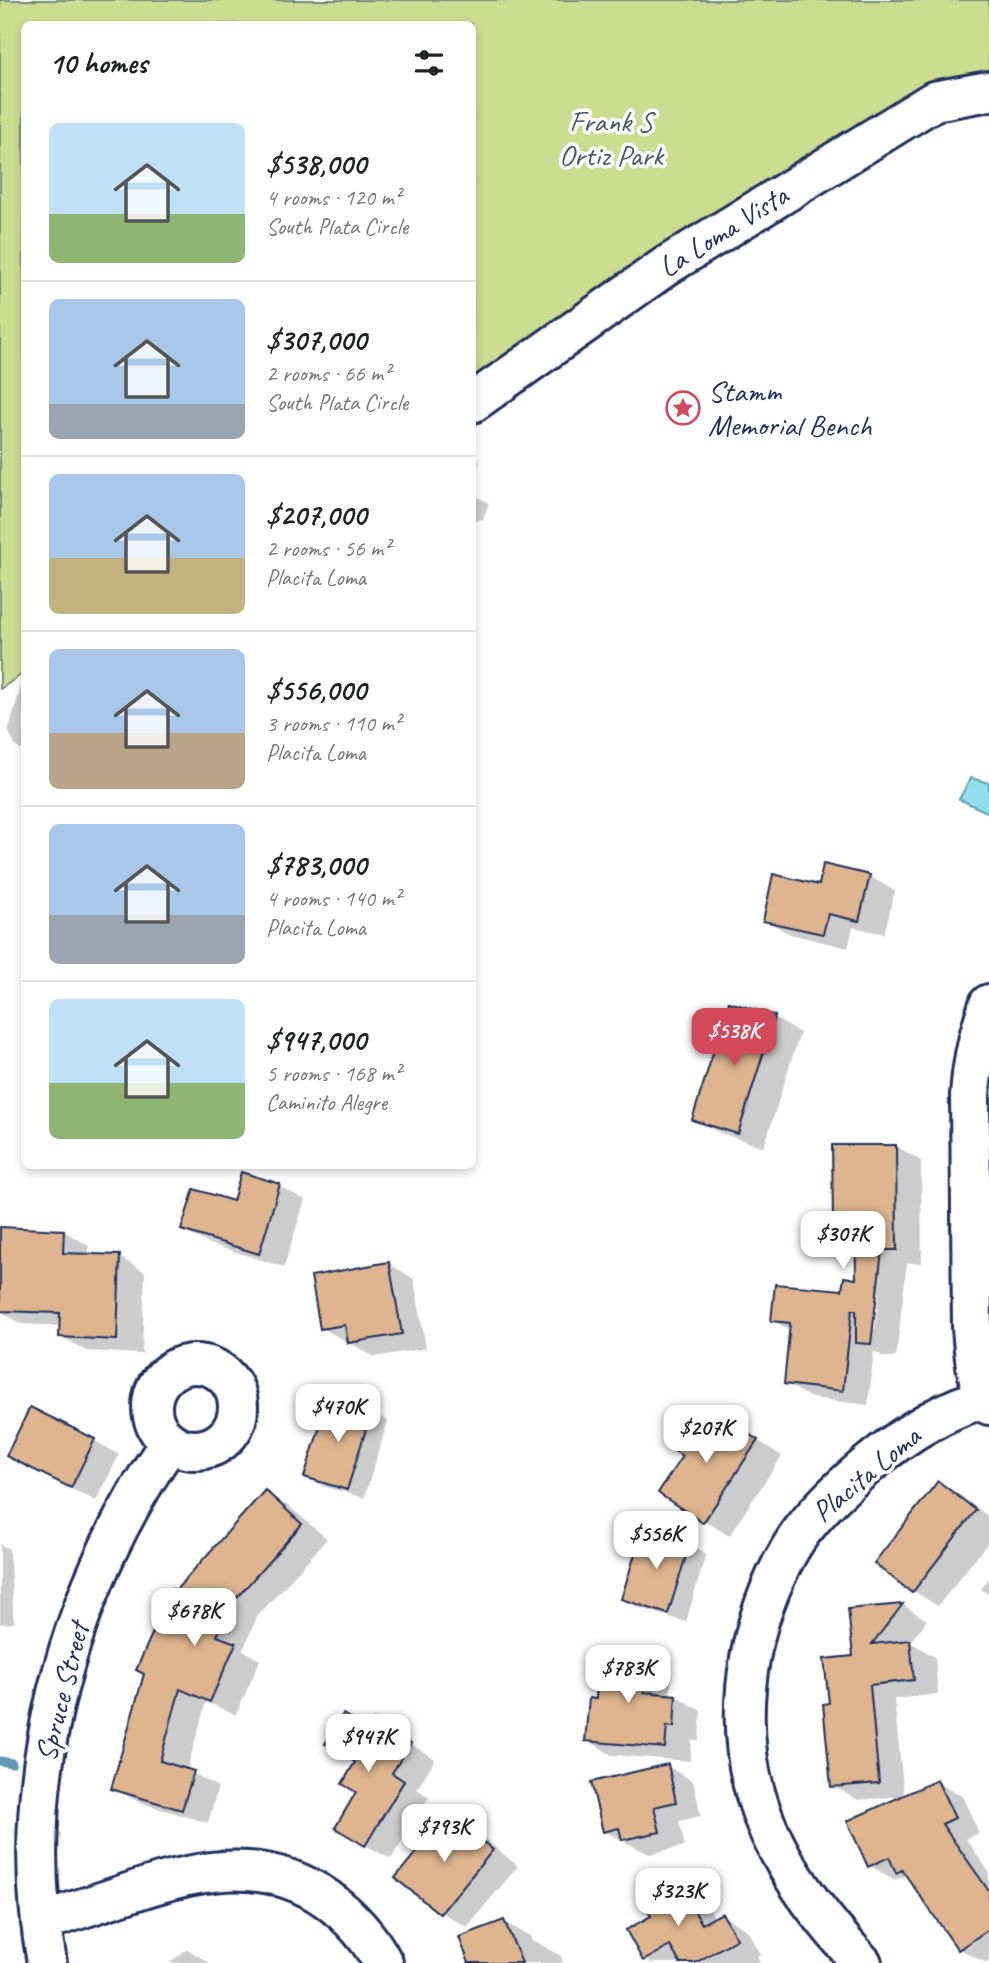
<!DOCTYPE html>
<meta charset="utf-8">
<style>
body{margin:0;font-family:Caveat,sans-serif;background:#f6f6f6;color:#202124;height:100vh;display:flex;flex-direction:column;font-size:26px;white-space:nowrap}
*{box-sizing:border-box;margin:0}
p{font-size:23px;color:#757577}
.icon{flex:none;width:38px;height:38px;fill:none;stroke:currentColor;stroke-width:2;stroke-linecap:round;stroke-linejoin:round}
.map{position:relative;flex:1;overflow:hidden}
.sheet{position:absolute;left:21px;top:21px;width:455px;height:1148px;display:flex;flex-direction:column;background:#fff;border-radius:10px;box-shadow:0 4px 10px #0003}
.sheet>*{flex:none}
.price{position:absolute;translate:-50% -60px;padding:0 16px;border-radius:14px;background:#fff;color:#222;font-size:23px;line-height:46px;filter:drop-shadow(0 2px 4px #0008)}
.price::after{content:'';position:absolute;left:50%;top:42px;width:21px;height:16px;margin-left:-10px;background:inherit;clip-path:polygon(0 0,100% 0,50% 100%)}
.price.active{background:#d1495b;color:#fff}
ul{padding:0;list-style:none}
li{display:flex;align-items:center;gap:21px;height:175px;padding:0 28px}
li+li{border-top:2px solid #e0e0e0}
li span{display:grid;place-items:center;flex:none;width:196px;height:140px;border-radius:10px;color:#555}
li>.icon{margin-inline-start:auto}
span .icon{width:84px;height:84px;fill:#fffc;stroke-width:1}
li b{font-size:30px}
h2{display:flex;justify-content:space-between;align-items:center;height:84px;padding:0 28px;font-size:30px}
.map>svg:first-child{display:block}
.green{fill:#ccdc90;stroke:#748677;stroke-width:2}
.water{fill:#90dfed;stroke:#6199b4;stroke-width:2}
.shadow{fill:#0003;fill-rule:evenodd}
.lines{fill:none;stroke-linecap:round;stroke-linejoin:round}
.stream{stroke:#6199b4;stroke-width:9}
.building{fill:#deb58e;stroke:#1b2f5e;stroke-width:2}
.minor-casing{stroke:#1b2f5e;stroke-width:44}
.minor{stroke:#fff;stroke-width:38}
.labels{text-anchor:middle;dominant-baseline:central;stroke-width:7;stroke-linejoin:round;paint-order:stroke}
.park-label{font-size:30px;fill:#475a6a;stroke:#fff}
.street-label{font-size:30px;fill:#1b2f5e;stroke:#fff}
.poi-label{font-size:30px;fill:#1b2f5e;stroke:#fff;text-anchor:start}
</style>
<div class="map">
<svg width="989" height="1963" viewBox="0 0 989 1963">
<rect width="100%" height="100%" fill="#fff"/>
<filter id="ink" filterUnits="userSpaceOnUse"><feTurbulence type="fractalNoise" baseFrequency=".0143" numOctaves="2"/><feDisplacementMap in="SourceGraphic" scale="14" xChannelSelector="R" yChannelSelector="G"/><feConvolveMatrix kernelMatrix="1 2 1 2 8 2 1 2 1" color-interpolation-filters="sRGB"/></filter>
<g filter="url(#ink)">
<polygon class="green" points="0,0 989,0 989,92 898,123 473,388 472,24 24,24 24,673 0,689"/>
<polygon class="water" points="971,778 989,783 989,813 959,799"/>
<g class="shadow">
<polygon points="472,457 480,461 472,480"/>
<polygon points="472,493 489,503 483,519 472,522"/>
<polygon points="24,682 24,752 16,747 8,731 22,684"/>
<polygon points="869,876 895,891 884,934 853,927 848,948 790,934 765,920 820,887"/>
<polygon points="774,1018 800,1033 764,1147 720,1133 694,1119"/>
<path d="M 896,1146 L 921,1161 L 922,1263 L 907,1263 L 896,1357 L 884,1357 L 874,1351 L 868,1405 L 811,1398 L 786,1384 L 791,1331 L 773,1320 L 844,1292 L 857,1281 L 857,1234 L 835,1221 ZM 876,1292 L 879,1292 L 875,1329 L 871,1329 Z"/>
<polygon points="243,1174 279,1186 305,1200 284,1267 209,1244 183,1230 234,1203"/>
<polygon points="0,1229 64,1231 89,1246 89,1256 119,1257 145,1272 142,1354 86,1351 61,1336 61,1326 22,1324 0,1311"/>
<polygon points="389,1264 414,1279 426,1348 375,1357 322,1328"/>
<polygon points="371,1411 388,1421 364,1498 323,1486 306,1476"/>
<polygon points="740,1429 782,1456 729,1536 660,1492 701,1435"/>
<polygon points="94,1440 119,1455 96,1501 33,1470 8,1456"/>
<polygon points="939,1483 964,1498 989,1517 989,1541 938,1606 913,1591"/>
<polygon points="265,1492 290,1507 327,1539 257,1617 243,1650 260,1660 236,1715 206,1702 187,1770 218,1787 208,1823 138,1802 113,1788 175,1593"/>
<polygon points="0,1544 9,1549 14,1623 0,1624"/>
<polygon points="689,1544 706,1554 686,1622 640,1608 623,1598"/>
<polygon points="989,1578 989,1595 981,1589"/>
<polygon points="903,1605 927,1620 910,1642 935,1657 938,1694 894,1699 904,1796 858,1800 833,1786 855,1658 850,1611"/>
<polygon points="647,1659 672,1674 670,1696 676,1696 701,1711 699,1740 692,1740 690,1761 612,1755 587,1740"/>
<polygon points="369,1731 399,1737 435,1759 417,1789 429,1797 391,1859 365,1845 359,1792 358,1762"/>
<polygon points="667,1766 693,1781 701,1816 679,1821 685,1846 649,1854 604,1831"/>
<polygon points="937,1782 963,1797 979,1833 966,1839 989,1872 989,1961 986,1963 959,1949 910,1879 905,1876 895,1880 870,1866"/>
<polygon points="449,1816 474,1830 518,1866 467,1927 441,1912"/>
<polygon points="676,1882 702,1897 715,1919 722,1915 747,1930 761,1954 757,1956 760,1963 651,1963 645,1959 654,1917"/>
<polygon points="504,1922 530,1936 532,1942 535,1941 561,1956 563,1963 471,1963"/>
<polygon points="187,1949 210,1963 169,1963"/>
</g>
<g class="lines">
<polyline class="stream" points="0,1761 12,1763"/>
</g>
<g class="building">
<polygon points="823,864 870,875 859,921 828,914 823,934 763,921 773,874 819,885"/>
<polygon points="729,1002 775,1016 738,1134 692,1120"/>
<polygon points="832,1145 896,1145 897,1250 882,1250 871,1344 856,1343 856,1310 852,1310 843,1391 784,1384 790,1323 771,1321 775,1284 842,1290 844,1277 856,1279 855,1222 833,1222"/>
<polygon points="241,1172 280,1184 259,1254 181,1230 194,1189 233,1201"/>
<polygon points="0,1227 64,1230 63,1253 120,1255 117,1340 59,1337 60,1313 0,1311"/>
<polygon points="389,1262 402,1334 348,1343 345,1325 320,1329 311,1276"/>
<polygon points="329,1397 372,1410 347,1490 304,1477"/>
<polygon points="30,1407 95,1439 71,1488 6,1456"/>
<polygon points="715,1412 758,1440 703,1523 658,1493 682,1456 668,1447 684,1423 700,1433"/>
<polygon points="938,1481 976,1510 912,1593 874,1563"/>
<polygon points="265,1490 302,1524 232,1603 217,1636 236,1643 210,1702 180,1689 160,1761 194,1771 182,1810 111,1789 144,1674 136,1670 172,1589 175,1591"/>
<polygon points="643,1528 690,1543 668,1614 621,1599"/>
<polygon points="903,1604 872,1644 910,1640 914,1680 870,1685 879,1783 831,1787 823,1704 829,1703 824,1659 853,1656 848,1609"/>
<polygon points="599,1653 647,1657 644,1692 676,1695 674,1727 667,1726 665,1748 585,1741 589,1698 596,1699"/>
<polygon points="343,1714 368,1729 374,1720 411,1743 392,1773 404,1781 365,1846 335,1828 356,1792 342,1784 355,1762 325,1744"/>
<polygon points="668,1764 676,1802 654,1807 660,1832 622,1840 619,1828 603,1832 591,1782"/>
<polygon points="937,1780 955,1818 942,1824 989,1891 989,1929 958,1950 902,1870 896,1873 889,1857 868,1867 847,1821"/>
<polygon points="448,1813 493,1850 440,1914 395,1878"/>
<polygon points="676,1880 702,1924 722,1913 737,1939 695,1963 680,1963 670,1946 643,1961 626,1930 651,1916 642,1900"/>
<polygon points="504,1920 522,1963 469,1963 459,1937"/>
</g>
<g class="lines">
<defs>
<g id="minor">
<polyline points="472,403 666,266 934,101 989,91"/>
<path d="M 989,1004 C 978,1035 972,1062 970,1095 L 972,1327 C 974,1354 976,1381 989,1405"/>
<circle cx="195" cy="1407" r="43"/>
<path d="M 41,1922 C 68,1913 95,1904 122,1895 C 192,1871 262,1853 327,1899 C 350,1916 370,1938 383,1963"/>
<path d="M 47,1963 C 14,1782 67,1592 170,1442"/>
<path d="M 862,1963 C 818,1915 776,1862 757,1799 C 734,1726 745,1644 776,1576 C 784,1559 794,1540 806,1526 C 825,1502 847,1482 870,1463 C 905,1434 942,1410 985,1398"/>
</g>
</defs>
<use href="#minor" class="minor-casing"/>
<use href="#minor" class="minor"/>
</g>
</g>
<defs>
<symbol id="sight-ring" viewBox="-11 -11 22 22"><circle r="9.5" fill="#fff" stroke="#d1495b" stroke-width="1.5"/><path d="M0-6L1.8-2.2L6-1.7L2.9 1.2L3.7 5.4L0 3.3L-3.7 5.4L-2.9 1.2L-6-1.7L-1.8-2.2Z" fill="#d1495b"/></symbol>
</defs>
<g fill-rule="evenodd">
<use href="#sight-ring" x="664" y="389" width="38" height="38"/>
</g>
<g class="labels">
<g class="park-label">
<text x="611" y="121">Frank S<tspan x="611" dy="34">Ortiz Park</tspan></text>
</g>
<g class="street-label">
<text transform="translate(723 231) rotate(-32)">La Loma Vista</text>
<text transform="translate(866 1474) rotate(-40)">Placita Loma</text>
<text transform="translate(62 1692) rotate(-76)">Spruce Street</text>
</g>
<g class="poi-label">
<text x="708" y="391">Stamm<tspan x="708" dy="34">Memorial Bench</tspan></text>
</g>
</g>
</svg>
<b class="price active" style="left:734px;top:1068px">$538K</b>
<b class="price" style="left:843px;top:1271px">$307K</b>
<b class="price" style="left:338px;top:1444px">$470K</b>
<b class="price" style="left:706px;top:1465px">$207K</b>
<b class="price" style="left:656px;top:1571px">$556K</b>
<b class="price" style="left:194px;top:1648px">$678K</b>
<b class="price" style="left:628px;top:1705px">$783K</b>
<b class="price" style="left:368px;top:1774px">$947K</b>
<b class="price" style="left:444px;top:1864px">$793K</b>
<b class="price" style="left:678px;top:1928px">$323K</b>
<section class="sheet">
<h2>10 homes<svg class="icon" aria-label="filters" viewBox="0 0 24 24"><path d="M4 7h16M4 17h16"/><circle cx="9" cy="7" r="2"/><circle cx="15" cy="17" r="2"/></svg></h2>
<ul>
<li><span style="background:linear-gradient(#bfe0f5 65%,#8fb573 0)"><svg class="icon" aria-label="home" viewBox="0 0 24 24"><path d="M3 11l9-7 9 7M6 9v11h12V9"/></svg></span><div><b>$538,000</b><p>4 rooms · 120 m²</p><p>South Plata Circle</p></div></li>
<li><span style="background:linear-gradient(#a9c7e8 75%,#9aa5b1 0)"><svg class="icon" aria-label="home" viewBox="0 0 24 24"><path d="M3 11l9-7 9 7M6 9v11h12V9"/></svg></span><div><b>$307,000</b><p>2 rooms · 66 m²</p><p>South Plata Circle</p></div></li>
<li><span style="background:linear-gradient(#a9c7e8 60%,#c2b280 0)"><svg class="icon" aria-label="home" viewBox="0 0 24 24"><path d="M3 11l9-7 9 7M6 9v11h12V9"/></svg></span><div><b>$207,000</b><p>2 rooms · 56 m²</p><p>Placita Loma</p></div></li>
<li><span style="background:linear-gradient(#a9c7e8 60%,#b9a48a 0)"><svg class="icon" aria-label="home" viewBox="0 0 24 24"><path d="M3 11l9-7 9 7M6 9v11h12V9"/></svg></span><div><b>$556,000</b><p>3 rooms · 110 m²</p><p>Placita Loma</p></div></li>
<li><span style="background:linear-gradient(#a9c7e8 65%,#9aa5b1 0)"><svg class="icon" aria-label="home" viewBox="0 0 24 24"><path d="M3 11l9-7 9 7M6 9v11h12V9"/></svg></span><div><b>$783,000</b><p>4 rooms · 140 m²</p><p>Placita Loma</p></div></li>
<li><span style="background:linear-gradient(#bfe0f5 60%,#8fb573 0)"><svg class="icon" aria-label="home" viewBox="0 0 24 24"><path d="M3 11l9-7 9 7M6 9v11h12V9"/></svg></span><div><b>$947,000</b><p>5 rooms · 168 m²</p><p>Caminito Alegre</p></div></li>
</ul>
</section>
</div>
